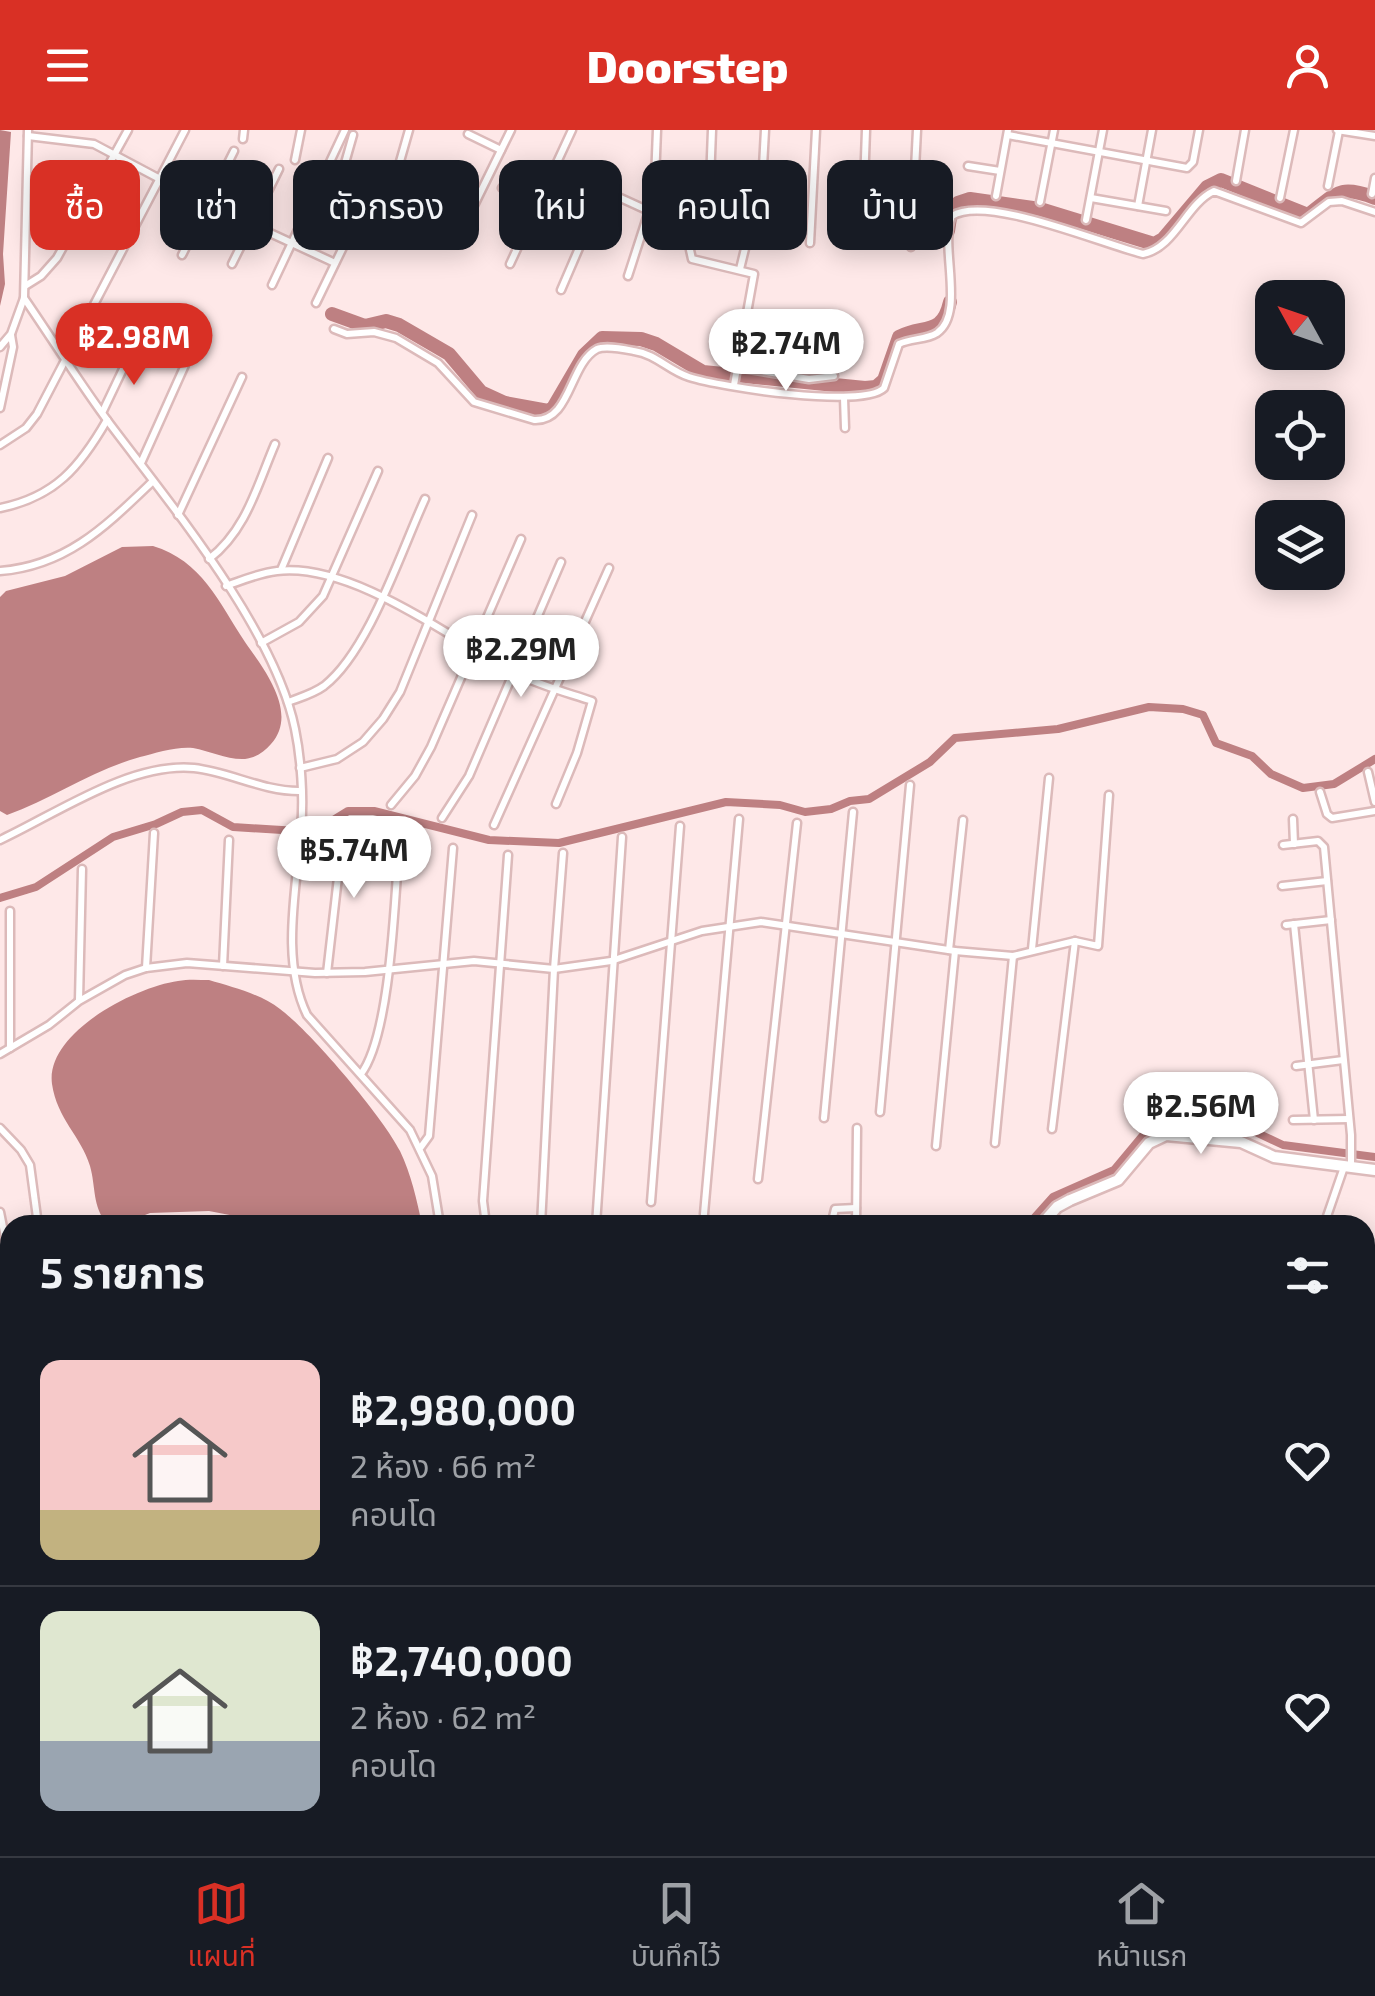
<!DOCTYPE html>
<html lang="th">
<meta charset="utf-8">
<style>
body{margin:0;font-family:"Exo 2","Noto Sans Thai",sans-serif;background:#20242c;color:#f1f3f6;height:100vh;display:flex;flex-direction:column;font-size:38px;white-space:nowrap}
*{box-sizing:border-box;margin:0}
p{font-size:32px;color:#9ea1a6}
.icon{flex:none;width:55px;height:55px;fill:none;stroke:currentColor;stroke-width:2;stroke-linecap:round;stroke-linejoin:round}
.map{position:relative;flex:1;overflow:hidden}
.panel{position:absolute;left:0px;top:1085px;width:1375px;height:642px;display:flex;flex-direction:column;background:#171b24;border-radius:30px 30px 0 0;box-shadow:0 5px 25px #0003}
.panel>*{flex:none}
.banner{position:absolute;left:30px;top:30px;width:1315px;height:90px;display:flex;gap:20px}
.needle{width:65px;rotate:310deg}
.tools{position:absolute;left:1255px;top:150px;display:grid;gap:20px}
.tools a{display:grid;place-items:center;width:90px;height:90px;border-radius:20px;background:#171b24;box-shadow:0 5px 25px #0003;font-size:50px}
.price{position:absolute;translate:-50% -85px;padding:0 22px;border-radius:35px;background:#fff;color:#222;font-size:32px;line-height:65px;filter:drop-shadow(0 2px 5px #0008)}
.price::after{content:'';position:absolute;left:50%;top:60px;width:30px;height:22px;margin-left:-15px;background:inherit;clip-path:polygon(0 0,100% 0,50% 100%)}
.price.current{background:#d93025;color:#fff}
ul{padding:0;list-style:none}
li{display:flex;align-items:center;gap:30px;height:250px;padding:0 40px}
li+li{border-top:2px solid #363941}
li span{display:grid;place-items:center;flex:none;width:280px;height:200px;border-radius:20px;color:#555}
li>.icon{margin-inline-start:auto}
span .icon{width:120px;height:120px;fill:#fffc;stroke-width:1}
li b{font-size:42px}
h2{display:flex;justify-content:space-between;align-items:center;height:120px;padding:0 40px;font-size:42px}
.pill{padding:0 35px;border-radius:20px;background:#171b24;box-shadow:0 5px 25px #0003;font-size:35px;line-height:90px}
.pill.current{background:#d93025;color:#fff}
header{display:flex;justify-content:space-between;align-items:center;height:130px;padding:0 40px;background:#d93025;color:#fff;font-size:45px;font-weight:800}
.tab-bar{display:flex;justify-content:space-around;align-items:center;height:140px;border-top:2px solid #363941;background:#171b24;font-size:28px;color:#9ea1a6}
.tab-bar a{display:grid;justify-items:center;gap:5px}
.tab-bar .current{color:#d93025}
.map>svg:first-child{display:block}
.water{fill:#be8082}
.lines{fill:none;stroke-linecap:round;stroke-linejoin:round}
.canal{stroke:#be8082;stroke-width:8}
.river{stroke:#be8082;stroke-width:14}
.street-casing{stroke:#dcbaba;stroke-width:11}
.secondary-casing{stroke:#dcbaba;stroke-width:15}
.street{stroke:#fff;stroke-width:6}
.secondary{stroke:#fff;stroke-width:10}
</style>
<header><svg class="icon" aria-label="menu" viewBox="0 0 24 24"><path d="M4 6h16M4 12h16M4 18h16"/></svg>Doorstep<svg class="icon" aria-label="person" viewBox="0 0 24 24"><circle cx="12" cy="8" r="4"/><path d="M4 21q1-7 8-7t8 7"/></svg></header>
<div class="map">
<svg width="1375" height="1726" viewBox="0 0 1375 1726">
<rect width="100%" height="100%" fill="#fee8e8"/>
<g class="water">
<polygon points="0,0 11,2 3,124 5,154 0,176"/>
<path d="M 153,416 C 202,431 218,471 245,512 C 264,539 299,583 271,614 C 264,622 255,628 245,629 C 227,630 210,621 193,618 C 178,616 155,623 140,627 C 93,640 52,669 7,685 L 0,681 L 0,467 L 6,461 L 65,446 L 122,417 Z"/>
<path d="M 209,850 C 232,857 261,864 280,879 C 311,902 383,987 400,1021 C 411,1044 417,1070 422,1095 L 256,1095 L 240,1087 L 209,1081 L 150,1083 L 120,1095 L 107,1094 C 92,1076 96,1057 90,1036 C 81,1006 57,989 52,954 C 45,903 135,857 178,851 C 188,849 199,850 209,850 Z"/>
</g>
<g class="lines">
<g class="canal">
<polyline points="0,768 36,757 113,707 156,694 182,682 202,680 233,697 314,702 348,681 374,681 489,710 559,713 726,672 780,675 805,682 831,679 850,671 869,669 930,632 955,608 1058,599 1149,577 1183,579 1203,585 1216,613 1252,626 1271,644 1303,658 1334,654 1375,629"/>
<polyline points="1028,1095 1053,1067 1114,1040 1144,1004 1154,996 1169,992 1249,999 1283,1015 1375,1027"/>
</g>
<g class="river">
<path d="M 948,101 L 951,81 L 958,73 L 970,69 L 1040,79 L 1154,114 L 1163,109 L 1207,57 L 1221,50 L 1308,85 C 1336,64 1339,54 1375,68"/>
<path d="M 332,184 L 365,196 L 386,191 L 399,195 L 449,224 L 481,262 L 505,273 L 548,281 L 553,278 L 584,225 L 602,208 L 641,209 L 656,214 L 703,242 L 865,258 L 876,257 L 884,250 L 899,207 C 923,194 942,207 950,172"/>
<polyline points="1365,1403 1375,1403"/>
<polyline points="0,1500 10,1495"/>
</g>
<defs>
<g id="street">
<polyline points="1337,0 1375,6"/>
<polyline points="468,4 501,20"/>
<polyline points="353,5 345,33 373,63"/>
<polyline points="1008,5 1187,38 1193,32 1199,0"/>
<polyline points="28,6 94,14 207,74 335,133"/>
<polyline points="243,9 244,0"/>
<polyline points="295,30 301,0"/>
<polyline points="968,36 1000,41"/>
<polyline points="555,38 649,81 628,146"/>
<polyline points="447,48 479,64"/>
<polyline points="655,50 657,0"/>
<polyline points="1236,51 1245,0"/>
<polyline points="710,52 712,0"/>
<polyline points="762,55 765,0"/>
<polyline points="1328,56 1339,1"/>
<polyline points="502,58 538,75"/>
<polyline points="1372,64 1375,48"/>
<polyline points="996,66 1008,0"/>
<polyline points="1091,68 1166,81"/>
<polyline points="1280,68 1294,0"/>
<polyline points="1040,72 1054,0"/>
<polyline points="1138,76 1152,0"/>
<polyline points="701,87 690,120 692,129 754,144 734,255"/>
<polyline points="1086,90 1103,0"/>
<polyline points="460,104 511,0"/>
<polyline points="862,110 866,0"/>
<polyline points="810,113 816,0"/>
<polyline points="911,117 917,0"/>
<polyline points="182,125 234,21"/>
<polyline points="232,134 279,39"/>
<polyline points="510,134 572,0"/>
<polyline points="740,139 755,78"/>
<polyline points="272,155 345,0"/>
<polyline points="25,156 41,146 57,128 128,0"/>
<polyline points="561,160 604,60"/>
<path d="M 24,168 C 53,210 80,254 110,294 C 171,375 275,500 295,599 C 301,628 304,668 301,698 C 297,758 280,829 307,885 L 410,1000 L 432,1046 L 440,1095"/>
<polyline points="316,173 364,74 399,35 409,0"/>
<path d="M 334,199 L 347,204 L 374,202 L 396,208 L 438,233 L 474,272 L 534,290 C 571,292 569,234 597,219 C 606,215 624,219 634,221 C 656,224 669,241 689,247 C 720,257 863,279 884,258 L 899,214 C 911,208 926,210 937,203 C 966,183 939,115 952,86 C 986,64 1102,114 1143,124 C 1175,118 1186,74 1214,61 L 1301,93 L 1329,72 L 1342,71 L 1375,82"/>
<polyline points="0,217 11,204 24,168 28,0"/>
<polyline points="737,237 809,249 834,246"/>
<polyline points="844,268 845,298"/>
<polyline points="0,278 13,217 11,205"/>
<polyline points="103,281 133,218"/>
<polyline points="0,315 26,298 37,284 185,0"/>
<polyline points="141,333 185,235"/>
<path d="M 0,378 C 55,367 80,337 107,290"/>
<polyline points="178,385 242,247"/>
<path d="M 209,429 C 246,401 257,356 275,314"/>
<polyline points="281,440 328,328"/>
<path d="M 0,441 C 67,436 107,395 153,351"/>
<path d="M 226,456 C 243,450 259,443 277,441 C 352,432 450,508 513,542 C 538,555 565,562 592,571 L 577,623 L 556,674"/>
<polyline points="261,513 299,492 323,466 378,341"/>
<path d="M 288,572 C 301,567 313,564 324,556 C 369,521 401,421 425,369"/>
<polyline points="300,638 337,629 363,612 383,589 400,562 472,385"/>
<polyline points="1368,642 1375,672"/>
<polyline points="1320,662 1327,684 1332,688 1375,681"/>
<polyline points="391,675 415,646 431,617 521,409"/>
<polyline points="442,688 469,646 561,432"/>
<polyline points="1293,689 1294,714"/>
<polyline points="494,695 609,438"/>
<path d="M 0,710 C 56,684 130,632 194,638 C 230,642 262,661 299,661"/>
<polyline points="1283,715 1318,711 1324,717 1351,1005 1351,1036"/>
<polyline points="1282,756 1327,751"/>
<polyline points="10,781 10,918"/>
<polyline points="1294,794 1314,990"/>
<polyline points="1286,795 1331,790"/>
<polyline points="1032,819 1049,648"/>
<polyline points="949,820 963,690"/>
<polyline points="223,836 229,710"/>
<polyline points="146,838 154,703"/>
<polyline points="327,843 344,695"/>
<polyline points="79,870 82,739"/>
<polyline points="0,924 49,895 79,871 125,845 146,838 187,833 315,843 365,842 474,831 554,839 611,831 702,801 761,792 955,821 1013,826 1075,811 1098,816 1109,665"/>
<polyline points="1296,936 1343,930"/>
<path d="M 361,944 C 392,903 395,758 400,701"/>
<polyline points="880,982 910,655"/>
<polyline points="824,988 853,682"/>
<polyline points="1293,990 1349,989"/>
<polyline points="0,998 21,1020 30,1035 38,1095"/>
<polyline points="1052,999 1075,811"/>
<polyline points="995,1013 1013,826"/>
<polyline points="936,1016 955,821"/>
<polyline points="421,1017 429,1006 453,718"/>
<polyline points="758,1049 797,693"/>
<polyline points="651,1072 680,696"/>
<polyline points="0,1082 10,1132"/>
<polyline points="704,1084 739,689"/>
<polyline points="486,1095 483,1071 508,725"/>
<polyline points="541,1095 554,839 563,723"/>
<polyline points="596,1095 622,707"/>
<polyline points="831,1095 835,1079 856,1078"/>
<polyline points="856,1095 857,998"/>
<polyline points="1324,1095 1344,1037"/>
<polyline points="1365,1288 1375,1289"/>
<polyline points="1365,1329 1375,1330"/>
<polyline points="0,1364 10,1364"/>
<polyline points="1366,1368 1375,1333"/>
<polyline points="1365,1419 1375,1417"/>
<polyline points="0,1483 9,1505"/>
<polyline points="1366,1713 1375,1713"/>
<polyline points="518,1718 520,1726"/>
<polyline points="586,1718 588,1726"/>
<polyline points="907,1718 909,1726"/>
<polyline points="1140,1718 1143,1726"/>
<polyline points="1215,1718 1217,1726"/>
<polyline points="715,1726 730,1723"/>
<polyline points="872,1726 901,1718"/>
<polyline points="1046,1726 1076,1718"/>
</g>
<g id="secondary">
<polyline points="1041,1095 1057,1077 1070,1070 1118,1050 1149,1013 1166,1005 1241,1012 1274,1027 1375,1040"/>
<polyline points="0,1511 10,1506"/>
</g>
</defs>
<use href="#street" class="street-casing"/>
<use href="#secondary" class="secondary-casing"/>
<use href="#street" class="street"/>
<use href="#secondary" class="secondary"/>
</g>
</svg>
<div class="tools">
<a><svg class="needle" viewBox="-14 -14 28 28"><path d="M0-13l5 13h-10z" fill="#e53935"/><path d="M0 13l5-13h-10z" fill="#9ea1a6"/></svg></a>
<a><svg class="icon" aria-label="locate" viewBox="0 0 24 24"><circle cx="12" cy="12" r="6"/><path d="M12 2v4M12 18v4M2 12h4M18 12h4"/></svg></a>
<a><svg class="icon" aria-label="layers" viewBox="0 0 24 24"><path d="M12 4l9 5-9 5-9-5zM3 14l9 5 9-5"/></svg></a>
</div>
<b class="price current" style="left:134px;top:258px">฿2.98M</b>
<b class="price" style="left:786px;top:264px">฿2.74M</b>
<b class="price" style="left:521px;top:570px">฿2.29M</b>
<b class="price" style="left:354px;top:771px">฿5.74M</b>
<b class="price" style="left:1201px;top:1027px">฿2.56M</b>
<div class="banner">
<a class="pill current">ซื้อ</a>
<a class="pill">เช่า</a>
<a class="pill">ตัวกรอง</a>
<a class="pill">ใหม่</a>
<a class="pill">คอนโด</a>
<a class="pill">บ้าน</a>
</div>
<section class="panel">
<h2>5 รายการ<svg class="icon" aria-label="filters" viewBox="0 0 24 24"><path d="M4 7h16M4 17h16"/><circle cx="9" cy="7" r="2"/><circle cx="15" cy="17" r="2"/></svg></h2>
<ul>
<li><span style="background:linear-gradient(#f6c9c9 75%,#c2b280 0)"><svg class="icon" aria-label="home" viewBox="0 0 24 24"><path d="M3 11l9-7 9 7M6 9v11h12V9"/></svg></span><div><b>฿2,980,000</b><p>2 ห้อง · 66 m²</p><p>คอนโด</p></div><svg class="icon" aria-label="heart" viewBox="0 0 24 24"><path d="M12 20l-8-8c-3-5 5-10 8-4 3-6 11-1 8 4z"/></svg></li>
<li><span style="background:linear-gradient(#dfe7d0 65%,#9aa5b1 0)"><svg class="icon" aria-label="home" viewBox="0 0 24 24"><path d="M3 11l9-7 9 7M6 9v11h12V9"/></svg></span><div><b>฿2,740,000</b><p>2 ห้อง · 62 m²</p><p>คอนโด</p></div><svg class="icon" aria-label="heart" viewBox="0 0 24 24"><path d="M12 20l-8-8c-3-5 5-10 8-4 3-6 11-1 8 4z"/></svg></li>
</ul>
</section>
</div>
<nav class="tab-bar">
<a class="current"><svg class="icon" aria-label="map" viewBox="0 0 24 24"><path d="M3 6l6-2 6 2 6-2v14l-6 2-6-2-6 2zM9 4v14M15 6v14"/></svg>แผนที่</a>
<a><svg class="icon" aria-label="saved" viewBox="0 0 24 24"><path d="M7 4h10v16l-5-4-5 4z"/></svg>บันทึกไว้</a>
<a><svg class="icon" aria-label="home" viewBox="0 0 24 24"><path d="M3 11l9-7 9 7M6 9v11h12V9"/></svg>หน้าแรก</a>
</nav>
